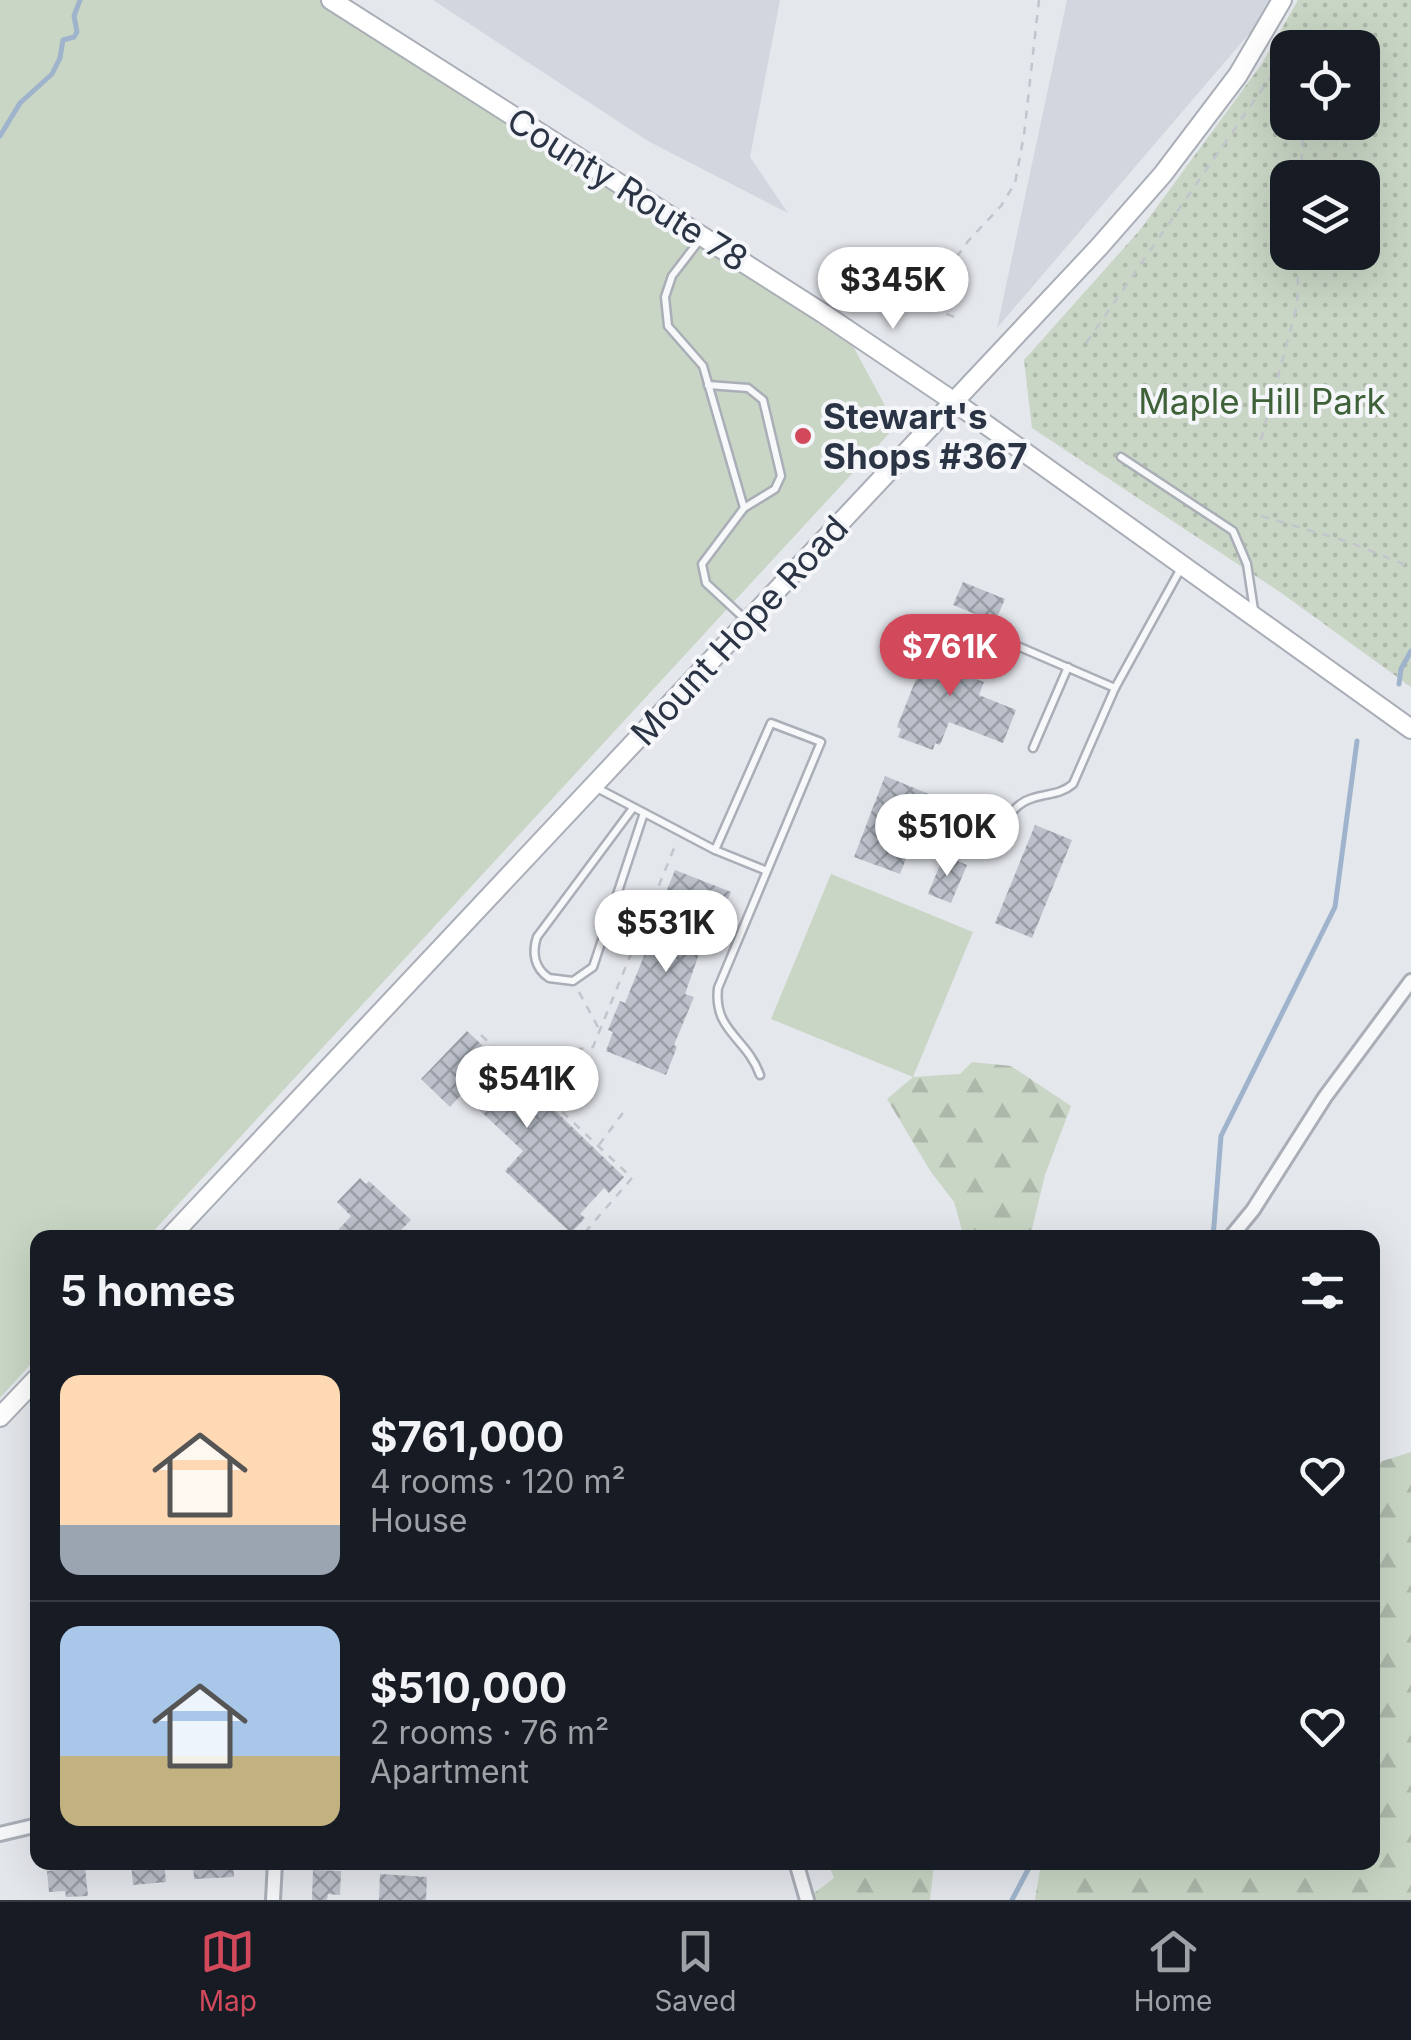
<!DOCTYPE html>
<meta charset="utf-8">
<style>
body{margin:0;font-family:Inter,sans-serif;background:#20242c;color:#f1f3f6;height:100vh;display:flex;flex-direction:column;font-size:38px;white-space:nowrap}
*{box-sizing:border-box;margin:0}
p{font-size:32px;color:#9ea1a6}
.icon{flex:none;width:55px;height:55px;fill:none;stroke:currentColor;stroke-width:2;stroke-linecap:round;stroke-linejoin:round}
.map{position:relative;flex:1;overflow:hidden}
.sheet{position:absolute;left:30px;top:1230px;width:1350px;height:640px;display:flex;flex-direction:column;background:#171b24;border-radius:20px;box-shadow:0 10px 40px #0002}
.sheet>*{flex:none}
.fabs{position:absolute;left:1270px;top:30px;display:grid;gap:20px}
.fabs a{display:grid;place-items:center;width:110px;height:110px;border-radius:20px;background:#171b24;box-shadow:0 10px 40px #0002;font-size:50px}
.price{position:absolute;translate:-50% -85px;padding:0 22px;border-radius:35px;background:#fff;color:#222;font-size:32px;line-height:65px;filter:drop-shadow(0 2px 5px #0008)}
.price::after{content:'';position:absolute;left:50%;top:60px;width:30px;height:22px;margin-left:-15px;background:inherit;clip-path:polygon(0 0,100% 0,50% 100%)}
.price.current{background:#d1495b;color:#fff}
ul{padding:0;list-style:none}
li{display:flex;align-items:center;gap:30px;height:250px;padding:0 30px}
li+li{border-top:2px solid #363941}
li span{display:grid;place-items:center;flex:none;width:280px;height:200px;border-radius:20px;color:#555}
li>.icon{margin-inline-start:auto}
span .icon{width:120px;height:120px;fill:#fffc;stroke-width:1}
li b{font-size:42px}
h2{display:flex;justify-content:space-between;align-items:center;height:120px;padding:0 30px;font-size:42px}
.tabs{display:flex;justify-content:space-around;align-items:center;height:140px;border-top:2px solid #363941;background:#171b24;font-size:28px;color:#9ea1a6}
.tabs a{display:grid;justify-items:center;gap:5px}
.tabs .current{color:#d1495b}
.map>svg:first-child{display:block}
.built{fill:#d2d6de}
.grass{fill:url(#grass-dots);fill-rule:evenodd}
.forest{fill:url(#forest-firs)}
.pitch{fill:#c9d6c5}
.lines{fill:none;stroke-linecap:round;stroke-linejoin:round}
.stream{stroke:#9fb4cc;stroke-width:5}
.building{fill:url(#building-cross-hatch)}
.lane-casing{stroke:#a9aeb7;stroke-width:11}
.street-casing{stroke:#a9aeb7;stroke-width:18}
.secondary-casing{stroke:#a9aeb7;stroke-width:22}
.path{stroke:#c2c5cb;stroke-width:2.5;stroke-dasharray:8 8;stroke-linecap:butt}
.lane{stroke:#f7f8fa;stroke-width:6}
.street{stroke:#f7f8fa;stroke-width:12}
.secondary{stroke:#fff;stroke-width:18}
.poi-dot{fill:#d1495b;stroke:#f4f6f9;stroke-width:4}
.labels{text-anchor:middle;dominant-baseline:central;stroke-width:8;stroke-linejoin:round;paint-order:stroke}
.street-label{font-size:35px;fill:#2b3445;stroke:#f4f6f9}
.park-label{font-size:35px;fill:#3f6138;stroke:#f4f6f9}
.poi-label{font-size:35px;font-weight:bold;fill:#2b3445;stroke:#f4f6f9;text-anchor:start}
</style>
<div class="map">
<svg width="1411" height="1900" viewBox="0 0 1411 1900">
<defs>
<pattern id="grass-dots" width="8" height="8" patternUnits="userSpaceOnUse" patternTransform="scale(2.5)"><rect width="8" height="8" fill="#c9d6c5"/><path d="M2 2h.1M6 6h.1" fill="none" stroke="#adb8ab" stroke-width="1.8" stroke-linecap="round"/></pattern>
<pattern id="forest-firs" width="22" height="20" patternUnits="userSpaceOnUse" patternTransform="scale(2.5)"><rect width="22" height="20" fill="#c9d6c5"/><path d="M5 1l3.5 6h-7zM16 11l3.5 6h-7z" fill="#adb8ab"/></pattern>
<pattern id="building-cross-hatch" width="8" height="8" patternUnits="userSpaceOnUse" patternTransform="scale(2.5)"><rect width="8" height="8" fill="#bbc0ca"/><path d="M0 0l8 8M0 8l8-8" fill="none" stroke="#989da6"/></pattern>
</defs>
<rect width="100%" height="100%" fill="#e4e7ec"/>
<g class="built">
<polygon points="433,0 780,0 750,157 788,213 648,141"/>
<polygon points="1067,0 1278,0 997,328"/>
</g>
<path class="grass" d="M 1298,0 L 1411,0 L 1411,687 L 1280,592 L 1032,428 L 1024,360 L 1140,230 L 1261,65 ZM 1288,48 L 1362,48 L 1362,122 L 1288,122 ZM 1288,178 L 1362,178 L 1362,252 L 1288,252 Z"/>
<g class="forest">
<polygon points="972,1062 1011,1066 1071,1106 1045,1175 1030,1237 964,1237 954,1202 931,1172 887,1099 913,1077 960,1074"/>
<polygon points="1411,1452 1411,1900 1035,1900 1041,1863 1372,1862 1373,1464"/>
<polygon points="828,1863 934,1863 930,1900 815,1900 813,1894 834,1878"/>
</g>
<g class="pitch">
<polygon points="0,0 331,0 853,346 896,426 148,1237 38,1238 37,1357 0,1398"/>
<polygon points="831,874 973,932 913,1077 771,1019"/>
</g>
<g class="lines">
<g class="stream">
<polyline points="0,136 20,103 52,74 60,58 63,40 74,37 77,32 74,16 80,0"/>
<polyline points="1399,684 1401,669 1411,651"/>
<polyline points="1213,1238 1221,1136 1335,907 1357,741"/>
<polyline points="1012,1900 1032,1862"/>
</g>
</g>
<g class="building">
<polygon points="963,582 1005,599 995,622 953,605"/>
<polygon points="939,636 978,651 968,676 984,682 979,695 1016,710 1003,743 949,722 940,745 935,743 933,750 898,737 901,729 897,727 931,641 936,643"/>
<polygon points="885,776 931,795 900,874 854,857"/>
<polygon points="1035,825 1072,840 1032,938 995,923"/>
<polygon points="944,855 967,865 951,903 928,894"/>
<polygon points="675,870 731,892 717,925 711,923 700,951 685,994 694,997 674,1045 677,1047 666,1075 606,1051 613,1032 608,1030 620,1001 625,1003 665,904 662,902"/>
<polygon points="467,1031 509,1070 511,1068 624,1177 609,1193 604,1188 580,1214 585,1218 571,1233 505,1171 523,1151 462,1094 450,1107 421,1079"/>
<polygon points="360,1178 366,1184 369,1181 411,1220 401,1230 408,1238 331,1238 351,1216 337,1202"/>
<polygon points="131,1862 164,1862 166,1882 133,1885"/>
<polygon points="193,1862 233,1862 234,1877 194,1879"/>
<polygon points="85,1867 88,1896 66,1897 65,1891 49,1892 47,1871"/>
<polygon points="313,1870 341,1871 340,1895 328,1894 327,1900 312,1900"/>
<polygon points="380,1874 427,1877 426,1900 379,1900"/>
</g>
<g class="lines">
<defs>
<g id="lane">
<polyline points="702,237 672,276 665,297 668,326 703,366 744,508 702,564 706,583 747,621"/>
<polyline points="708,385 748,388 763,400 781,476 775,489 744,508"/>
<polyline points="1121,457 1233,531 1247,564 1254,610"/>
<polyline points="971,626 1115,688"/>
<polyline points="1033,748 1068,667"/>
<polyline points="597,788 715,850"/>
<path d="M 633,808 L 537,937 C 532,952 534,968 549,978 L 573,981 L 593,967 L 644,813"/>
<path d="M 996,834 C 1006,819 1015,803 1033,798 C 1048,793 1060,795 1073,784 L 1115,688 L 1180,570"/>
<path d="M 760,1075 C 747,1038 713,1031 718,988 L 821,742 L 771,723 L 715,850 L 767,871"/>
</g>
<g id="street">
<polyline points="1230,1238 1253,1210 1325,1097 1411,981"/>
<polyline points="0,1834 38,1825"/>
<polyline points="796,1862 807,1900"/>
<polyline points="273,1900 275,1862"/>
</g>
<g id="secondary">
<polyline points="331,0 824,314 953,401 1411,729"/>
<polyline points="169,1238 1099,247 1163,174 1238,75 1282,0"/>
<polyline points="0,1417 38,1377"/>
</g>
</defs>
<use href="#lane" class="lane-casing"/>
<use href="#street" class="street-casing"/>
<use href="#secondary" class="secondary-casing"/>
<g class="path">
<polyline points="1301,178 1303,122"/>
<polyline points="954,317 937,310 932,299 935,286 969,240 1001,206 1015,183 1024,135 1039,0"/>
<polyline points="1086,343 1263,88 1270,79 1288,72"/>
<polyline points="1261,440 1297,306 1299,252"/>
<polyline points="1261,516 1349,542 1411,567"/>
<polyline points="579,992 599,1029"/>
<polyline points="481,1035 632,1178 580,1238"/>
<polyline points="514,1066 546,1054 593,1047 677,841"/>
<polyline points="599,1145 625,1110"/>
</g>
<use href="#lane" class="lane"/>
<use href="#street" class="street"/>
<use href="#secondary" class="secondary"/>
</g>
<circle class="poi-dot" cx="803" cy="436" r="10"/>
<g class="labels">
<g class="street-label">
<text transform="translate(628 189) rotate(32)">County Route 78</text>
<text transform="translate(739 630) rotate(-47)">Mount Hope Road</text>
</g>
<g class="park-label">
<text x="1262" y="401">Maple Hill Park</text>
</g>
<g class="poi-label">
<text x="823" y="416">Stewart's<tspan x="823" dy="40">Shops #367</tspan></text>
</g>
</g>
</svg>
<div class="fabs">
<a><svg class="icon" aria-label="locate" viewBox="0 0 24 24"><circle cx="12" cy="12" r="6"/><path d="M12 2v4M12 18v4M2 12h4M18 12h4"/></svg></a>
<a><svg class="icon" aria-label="layers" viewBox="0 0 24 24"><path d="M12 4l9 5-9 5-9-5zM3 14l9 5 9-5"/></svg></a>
</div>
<b class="price" style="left:893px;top:332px">$345K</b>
<b class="price current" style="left:950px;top:699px">$761K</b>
<b class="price" style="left:947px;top:879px">$510K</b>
<b class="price" style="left:666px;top:975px">$531K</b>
<b class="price" style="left:527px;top:1131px">$541K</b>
<section class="sheet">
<h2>5 homes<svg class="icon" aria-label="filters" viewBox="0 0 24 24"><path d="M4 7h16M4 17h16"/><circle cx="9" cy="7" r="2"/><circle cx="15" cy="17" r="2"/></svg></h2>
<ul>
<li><span style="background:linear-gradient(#ffd9b3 75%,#9aa5b1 0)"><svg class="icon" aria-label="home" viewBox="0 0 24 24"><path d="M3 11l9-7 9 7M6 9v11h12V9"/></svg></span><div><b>$761,000</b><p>4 rooms · 120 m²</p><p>House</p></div><svg class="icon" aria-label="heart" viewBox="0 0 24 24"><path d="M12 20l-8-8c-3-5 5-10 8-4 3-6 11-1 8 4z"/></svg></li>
<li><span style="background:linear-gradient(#a9c7e8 65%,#c2b280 0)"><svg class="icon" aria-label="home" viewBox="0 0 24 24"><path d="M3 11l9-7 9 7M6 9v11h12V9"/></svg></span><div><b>$510,000</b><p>2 rooms · 76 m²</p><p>Apartment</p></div><svg class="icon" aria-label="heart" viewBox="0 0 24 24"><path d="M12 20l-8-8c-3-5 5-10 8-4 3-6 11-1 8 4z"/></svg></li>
</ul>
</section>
</div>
<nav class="tabs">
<a class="current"><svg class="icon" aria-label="map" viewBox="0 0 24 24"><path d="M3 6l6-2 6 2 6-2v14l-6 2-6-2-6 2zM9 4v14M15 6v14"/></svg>Map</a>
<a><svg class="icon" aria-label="saved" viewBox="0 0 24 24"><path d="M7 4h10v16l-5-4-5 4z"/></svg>Saved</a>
<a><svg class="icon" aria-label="home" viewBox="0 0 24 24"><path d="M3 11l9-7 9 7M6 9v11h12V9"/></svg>Home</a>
</nav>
